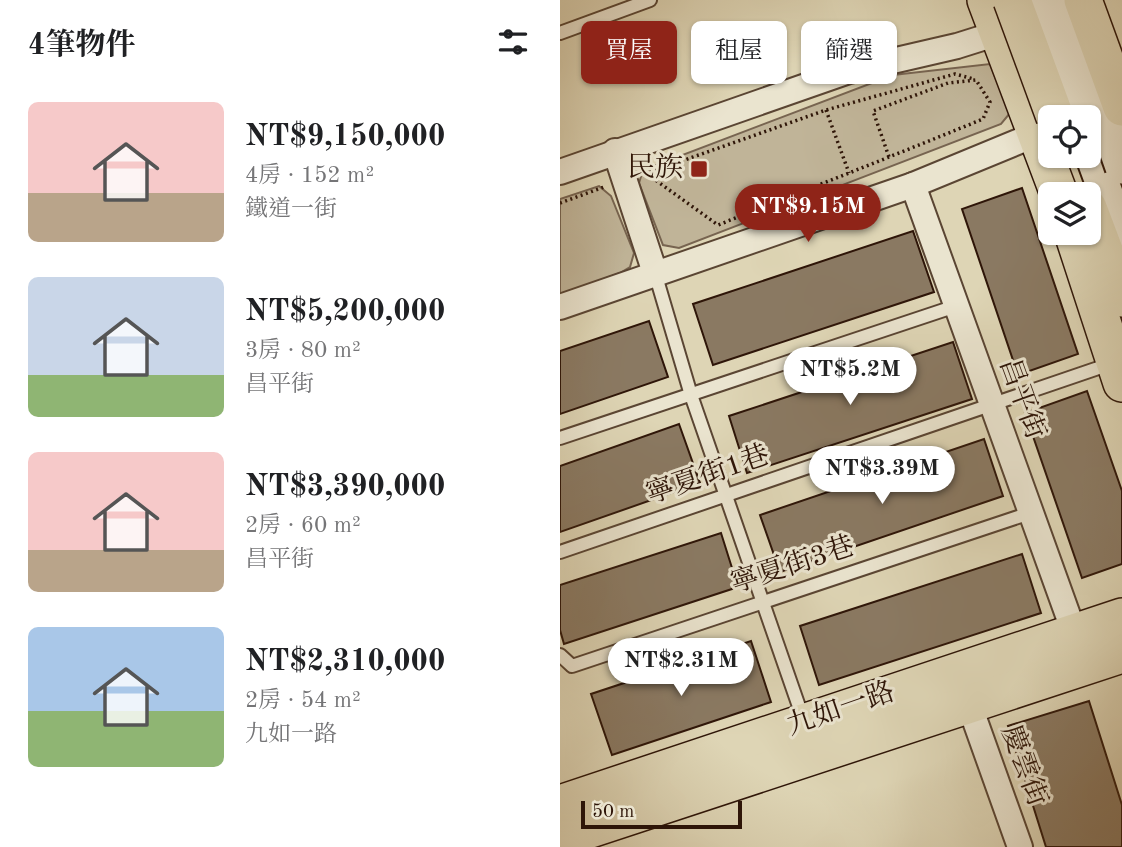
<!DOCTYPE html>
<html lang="zh-TW">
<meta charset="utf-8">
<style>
body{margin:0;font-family:"Old Standard TT","Noto Serif TC",serif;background:#f6f6f6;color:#202124;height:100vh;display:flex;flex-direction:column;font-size:26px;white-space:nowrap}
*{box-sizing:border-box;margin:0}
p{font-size:23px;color:#757577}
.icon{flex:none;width:38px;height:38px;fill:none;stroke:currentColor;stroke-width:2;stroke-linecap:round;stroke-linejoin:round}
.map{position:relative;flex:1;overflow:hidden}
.sheet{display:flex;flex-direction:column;background:#fff;width:560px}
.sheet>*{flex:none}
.guide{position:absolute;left:21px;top:21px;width:436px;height:63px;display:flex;gap:14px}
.fabs{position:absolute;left:478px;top:105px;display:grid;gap:14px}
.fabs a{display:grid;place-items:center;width:63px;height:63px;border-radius:10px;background:#fff;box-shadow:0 2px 5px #0004;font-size:35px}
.scale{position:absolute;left:21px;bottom:18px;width:161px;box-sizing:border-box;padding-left:7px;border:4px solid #2e1508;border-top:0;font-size:19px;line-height:24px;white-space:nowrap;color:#2e1508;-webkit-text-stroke:5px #eae4cf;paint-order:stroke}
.price{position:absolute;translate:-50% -60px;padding:0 16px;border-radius:24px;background:#fff;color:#222;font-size:23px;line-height:46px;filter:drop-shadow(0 2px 4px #0008)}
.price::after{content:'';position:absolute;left:50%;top:42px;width:21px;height:16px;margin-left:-10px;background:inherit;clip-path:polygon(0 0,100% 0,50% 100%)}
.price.on{background:#8f2418;color:#fff}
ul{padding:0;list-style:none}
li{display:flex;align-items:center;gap:21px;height:175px;padding:0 28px}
li span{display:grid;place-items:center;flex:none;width:196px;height:140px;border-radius:10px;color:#555}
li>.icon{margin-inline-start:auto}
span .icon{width:84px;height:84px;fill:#fffc;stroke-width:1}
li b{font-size:30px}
h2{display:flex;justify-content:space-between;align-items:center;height:84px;padding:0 28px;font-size:30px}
.pill{padding:0 24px;border-radius:10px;background:#fff;box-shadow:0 2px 5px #0004;font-size:24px;line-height:63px}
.pill.on{background:#8f2418;color:#fff}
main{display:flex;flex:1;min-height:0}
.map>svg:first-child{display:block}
.green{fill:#c0b498;stroke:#776450;stroke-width:2}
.building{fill:#8a7962;stroke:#2e1508;stroke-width:2}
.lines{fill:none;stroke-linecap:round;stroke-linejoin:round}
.service-casing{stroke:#5a4533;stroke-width:16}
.minor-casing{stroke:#5a4533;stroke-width:28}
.secondary-casing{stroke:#2e1508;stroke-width:37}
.primary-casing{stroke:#2e1508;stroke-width:40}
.path{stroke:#2e1508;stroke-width:3.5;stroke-dasharray:2 3.5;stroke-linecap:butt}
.service{stroke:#eae4cf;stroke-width:12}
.minor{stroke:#eae4cf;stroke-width:24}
.secondary{stroke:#eae4cf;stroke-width:33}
.primary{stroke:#ded5b5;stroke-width:37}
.secondary-bridge-casing{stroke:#2e1508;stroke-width:37;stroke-linecap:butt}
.primary-bridge-casing{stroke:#2e1508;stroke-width:40;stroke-linecap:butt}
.secondary-bridge{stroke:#eae4cf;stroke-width:33}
.primary-bridge{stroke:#ded5b5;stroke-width:37}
.poi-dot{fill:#8f2418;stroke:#eae4cf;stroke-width:2.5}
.labels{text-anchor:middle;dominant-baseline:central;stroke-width:6;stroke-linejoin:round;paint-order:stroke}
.poi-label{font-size:28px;fill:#2e1508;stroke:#eae4cf;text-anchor:end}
.street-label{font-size:28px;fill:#2e1508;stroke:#eae4cf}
</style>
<main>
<section class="sheet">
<h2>4筆物件<svg class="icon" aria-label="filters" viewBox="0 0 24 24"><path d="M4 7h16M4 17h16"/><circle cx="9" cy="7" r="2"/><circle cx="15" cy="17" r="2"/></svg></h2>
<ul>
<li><span style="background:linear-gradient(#f6c9c9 65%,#b9a48a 0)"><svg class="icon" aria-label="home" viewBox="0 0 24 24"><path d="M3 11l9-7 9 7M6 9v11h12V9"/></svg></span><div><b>NT$9,150,000</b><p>4房 · 152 m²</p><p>鐵道一街</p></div></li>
<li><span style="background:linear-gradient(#c9d6e8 70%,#8fb573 0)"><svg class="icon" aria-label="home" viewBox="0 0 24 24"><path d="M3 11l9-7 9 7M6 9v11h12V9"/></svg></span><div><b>NT$5,200,000</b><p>3房 · 80 m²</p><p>昌平街</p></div></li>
<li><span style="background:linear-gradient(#f6c9c9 70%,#b9a48a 0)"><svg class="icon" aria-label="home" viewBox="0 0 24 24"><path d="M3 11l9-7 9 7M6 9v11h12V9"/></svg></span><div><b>NT$3,390,000</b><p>2房 · 60 m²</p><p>昌平街</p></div></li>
<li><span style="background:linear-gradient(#a9c7e8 60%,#8fb573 0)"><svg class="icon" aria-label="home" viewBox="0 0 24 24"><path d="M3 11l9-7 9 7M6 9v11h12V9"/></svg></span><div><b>NT$2,310,000</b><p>2房 · 54 m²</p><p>九如一路</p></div></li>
</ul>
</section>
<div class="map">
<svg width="562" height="847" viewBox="0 0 562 847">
<rect width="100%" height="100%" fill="#ded5b5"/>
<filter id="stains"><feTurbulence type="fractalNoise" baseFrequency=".00286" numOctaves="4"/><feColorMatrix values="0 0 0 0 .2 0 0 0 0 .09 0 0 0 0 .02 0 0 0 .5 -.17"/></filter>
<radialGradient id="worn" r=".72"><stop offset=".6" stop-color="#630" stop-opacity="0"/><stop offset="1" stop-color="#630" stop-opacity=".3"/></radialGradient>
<g class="green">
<polygon points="430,64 450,113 441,124 119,248 103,245 79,183 83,170 333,75"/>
<polygon points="39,186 51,196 74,253 70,267 60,273 0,295 0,199"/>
</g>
<g class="building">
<polygon points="462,188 518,354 458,375 402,209"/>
<polygon points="353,231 374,292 153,365 133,304"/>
<polygon points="89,321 108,377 0,414 0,351"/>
<polygon points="393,342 412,399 187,473 169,416"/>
<polygon points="527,391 562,491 562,564 522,578 465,413"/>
<polygon points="119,424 140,483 0,532 0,466"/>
<polygon points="424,439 443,496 220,572 200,515"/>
<polygon points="161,533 178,587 4,644 0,630 0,585"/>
<polygon points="462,554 481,613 259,685 240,626"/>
<polygon points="191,641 211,702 52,755 31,694"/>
<polygon points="529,701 562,805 562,847 486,847 448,726"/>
</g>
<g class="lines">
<defs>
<g id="service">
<polyline points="0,33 90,0"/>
<polyline points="95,273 131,395 244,721"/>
<polyline points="0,438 396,306"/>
<polyline points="0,552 553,363"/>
<polyline points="0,655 12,666 470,513"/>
</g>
<g id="minor">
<polyline points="55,151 95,273"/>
<polyline points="0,172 289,71 397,46 451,29"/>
<polyline points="353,185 514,632"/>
<polyline points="0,307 353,185 489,129"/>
<polyline points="409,704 460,847"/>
</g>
<polyline id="secondary" points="528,144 562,237"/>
<g id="primary">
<polyline points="426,0 499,194"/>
<polyline points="549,0 562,35"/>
<polyline points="528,208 562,298"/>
<polyline points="513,233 562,383"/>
<polyline points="0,804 562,617"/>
<polyline points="0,839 562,654"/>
</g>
</defs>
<use href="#service" class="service-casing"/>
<use href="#minor" class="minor-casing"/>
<use href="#secondary" class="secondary-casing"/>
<use href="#primary" class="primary-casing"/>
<g class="path">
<polyline points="266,110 289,173"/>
<polyline points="85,174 266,110 395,74 414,79"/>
<path d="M 87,174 L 158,225 C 246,190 335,155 423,119 L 430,102 L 416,80 L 388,83 L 313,111 L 329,157"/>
<polyline points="0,203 44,187"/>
</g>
<use href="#service" class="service"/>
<use href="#minor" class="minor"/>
<use href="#secondary" class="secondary"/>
<use href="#primary" class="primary"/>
<defs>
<g id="secondary-bridge">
<polyline points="476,0 519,117"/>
<polyline points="503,0 562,167"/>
</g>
<g id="primary-bridge">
<polyline points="452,0 495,117"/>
<polyline points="523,0 562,107"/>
</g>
</defs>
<use href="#secondary-bridge" class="secondary-bridge-casing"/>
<use href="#primary-bridge" class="primary-bridge-casing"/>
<use href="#secondary-bridge" class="secondary-bridge"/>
<use href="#primary-bridge" class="primary-bridge"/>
</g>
<rect class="poi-dot" x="130" y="160" width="18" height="18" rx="3.5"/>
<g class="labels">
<g class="poi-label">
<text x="123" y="169">民族</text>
</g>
<g class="street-label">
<text transform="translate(461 399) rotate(70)">昌平街</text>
<text transform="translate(148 476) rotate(-19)">寧夏街1巷</text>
<text transform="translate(233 566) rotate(-18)">寧夏街3巷</text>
<text transform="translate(281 710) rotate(-19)">九如一路</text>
<text transform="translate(463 766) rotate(70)">慶雲街</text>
</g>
</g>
<rect width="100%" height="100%" filter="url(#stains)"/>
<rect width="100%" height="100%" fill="url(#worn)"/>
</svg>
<div class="fabs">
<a><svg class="icon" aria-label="locate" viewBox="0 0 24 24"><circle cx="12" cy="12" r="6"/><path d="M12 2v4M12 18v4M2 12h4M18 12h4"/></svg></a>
<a><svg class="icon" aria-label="layers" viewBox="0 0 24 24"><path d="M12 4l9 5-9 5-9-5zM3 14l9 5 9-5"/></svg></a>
</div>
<div class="scale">50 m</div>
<b class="price on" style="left:248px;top:244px">NT$9.15M</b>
<b class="price" style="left:290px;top:407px">NT$5.2M</b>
<b class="price" style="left:322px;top:506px">NT$3.39M</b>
<b class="price" style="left:121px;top:698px">NT$2.31M</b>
<div class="guide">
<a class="pill on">買屋</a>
<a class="pill">租屋</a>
<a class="pill">篩選</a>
</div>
</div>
</main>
